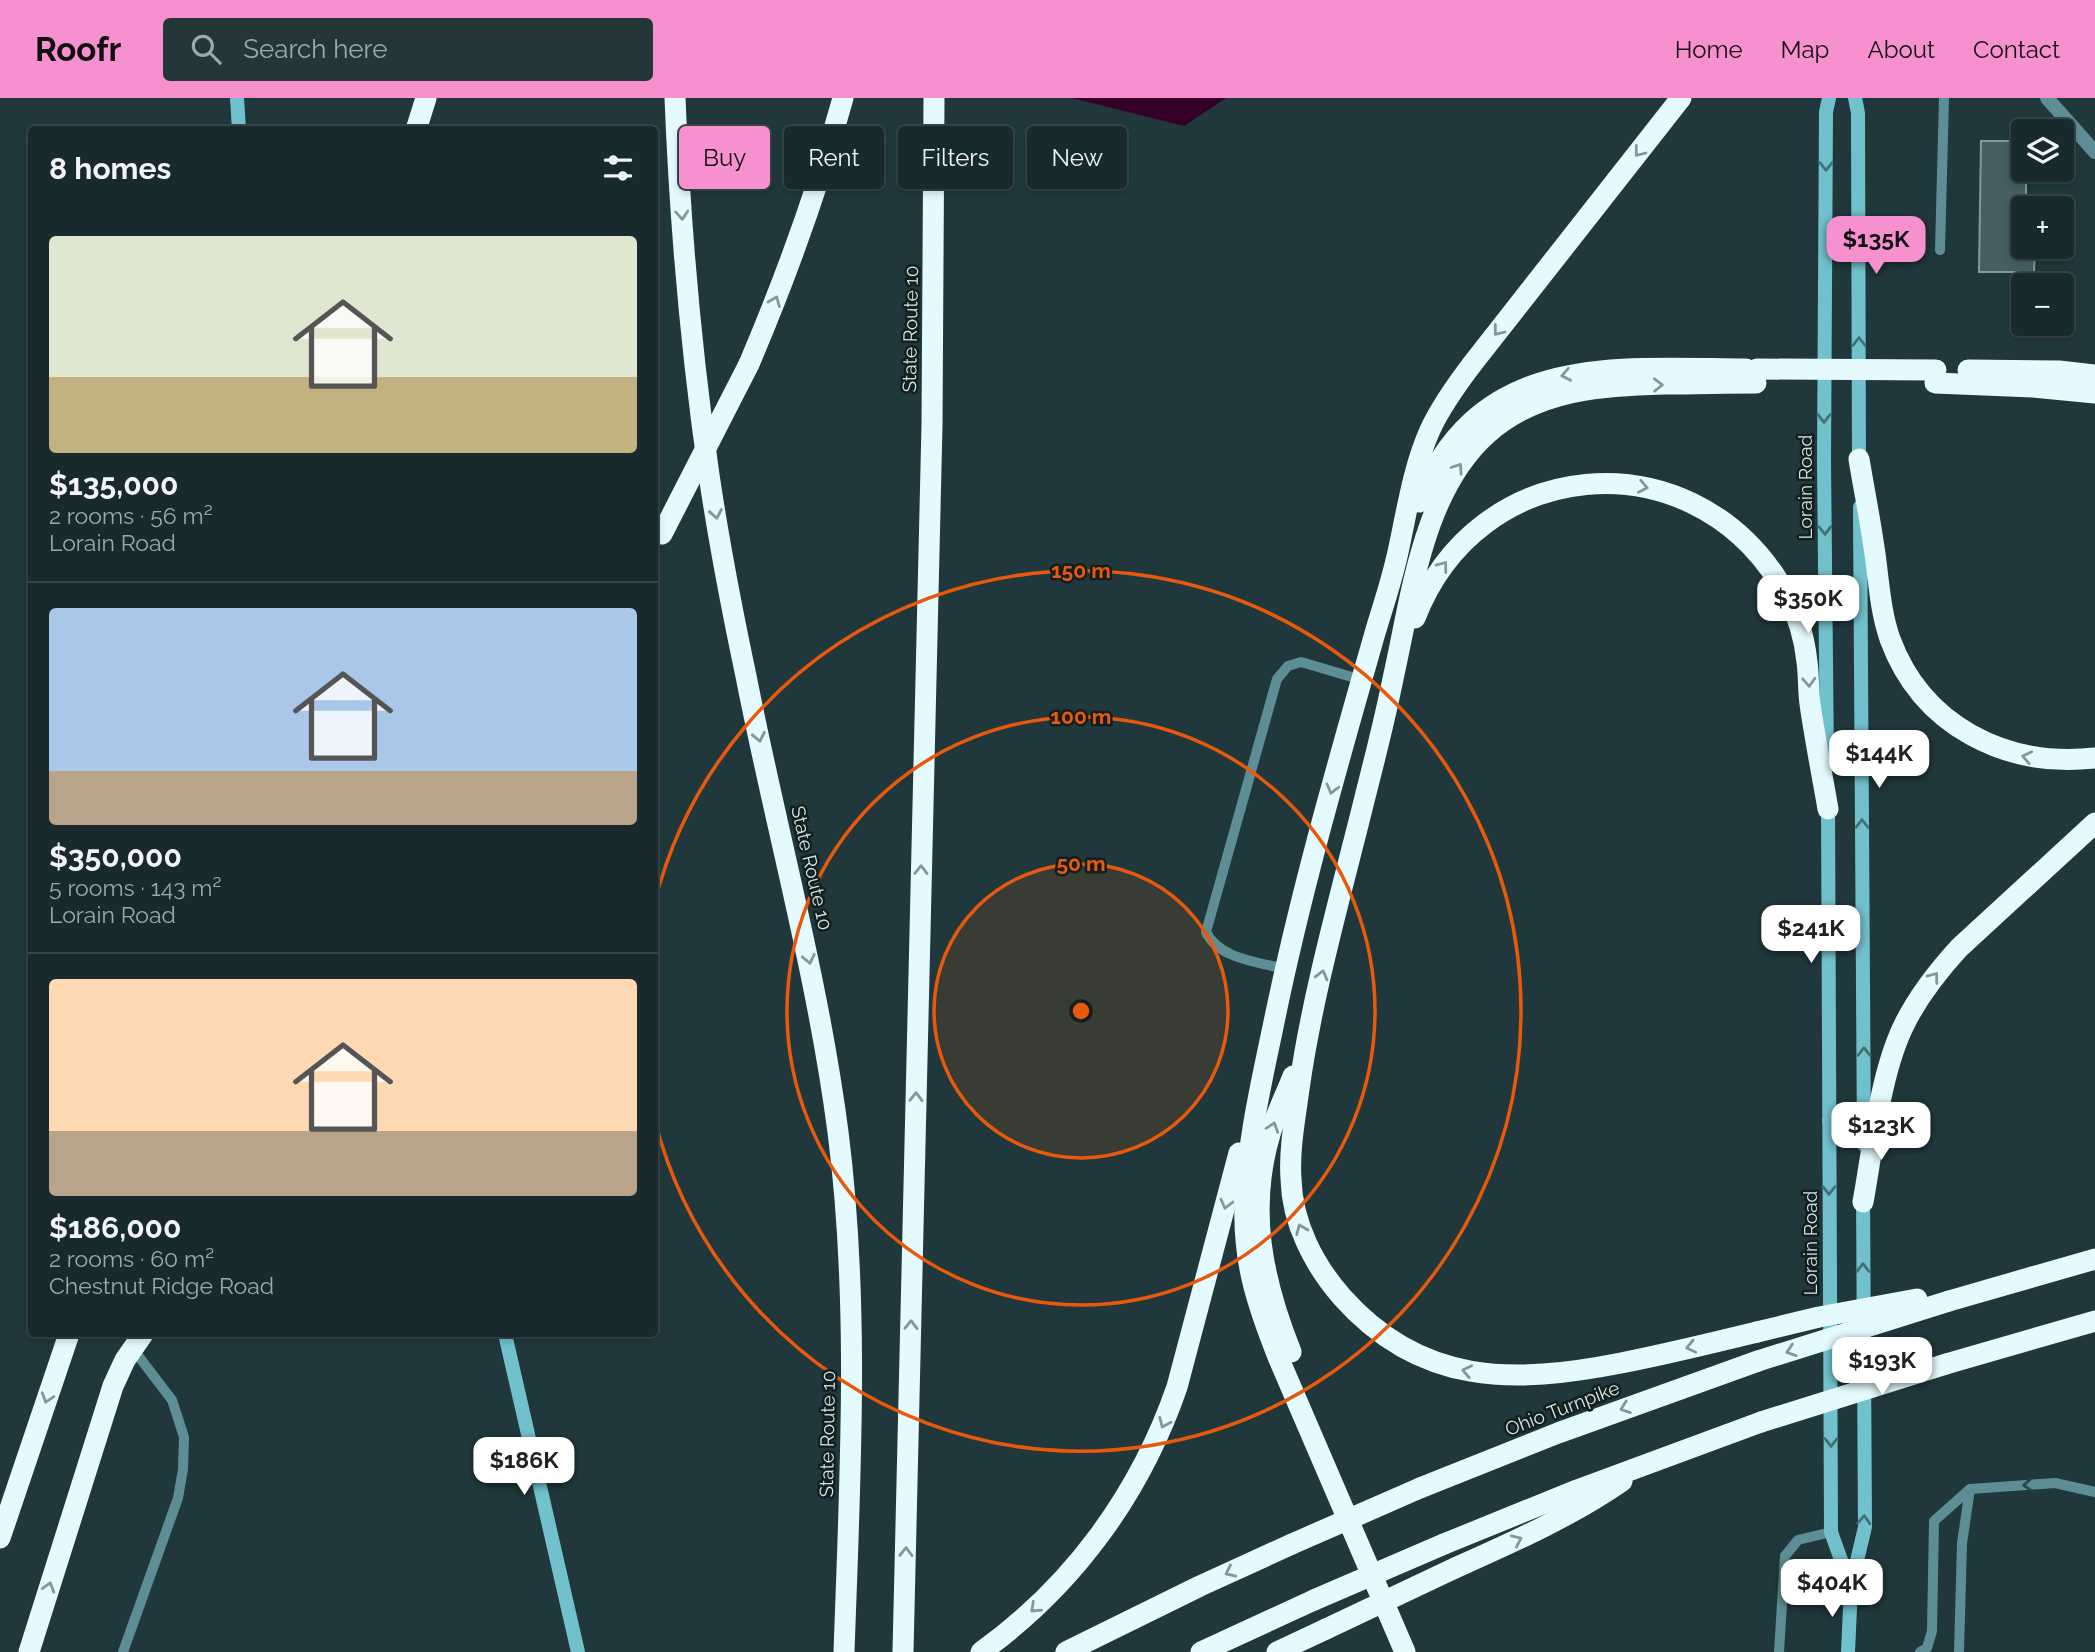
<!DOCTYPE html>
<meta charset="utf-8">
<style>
body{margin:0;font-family:Raleway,sans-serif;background:#253639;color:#f1f3f6;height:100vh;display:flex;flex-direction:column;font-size:26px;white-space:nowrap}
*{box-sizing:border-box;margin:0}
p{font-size:23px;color:#9fa7aa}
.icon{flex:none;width:38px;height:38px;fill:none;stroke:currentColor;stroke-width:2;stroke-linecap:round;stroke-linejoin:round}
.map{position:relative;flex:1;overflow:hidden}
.sheet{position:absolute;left:28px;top:28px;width:630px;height:1211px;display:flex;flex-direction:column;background:#182a2d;border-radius:7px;box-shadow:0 4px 10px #0003,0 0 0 2px #364649}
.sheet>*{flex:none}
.guide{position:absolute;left:679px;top:28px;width:665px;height:63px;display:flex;gap:14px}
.fabs{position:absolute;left:2011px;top:21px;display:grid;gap:14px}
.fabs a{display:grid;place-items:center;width:63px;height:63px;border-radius:7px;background:#182a2d;box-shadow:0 4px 10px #0003,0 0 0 2px #364649;font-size:35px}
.price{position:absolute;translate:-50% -60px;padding:0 16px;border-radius:14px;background:#fff;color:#222;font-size:23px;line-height:46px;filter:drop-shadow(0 2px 4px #0008)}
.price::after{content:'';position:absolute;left:50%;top:42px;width:21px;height:16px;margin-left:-10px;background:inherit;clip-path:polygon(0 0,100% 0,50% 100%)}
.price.selected{background:#f790ce;color:#111}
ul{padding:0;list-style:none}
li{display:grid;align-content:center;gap:14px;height:371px;padding:0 21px}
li+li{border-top:2px solid #364649}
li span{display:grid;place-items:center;height:217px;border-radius:7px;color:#555}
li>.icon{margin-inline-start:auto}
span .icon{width:126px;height:126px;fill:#fffc;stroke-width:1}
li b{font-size:30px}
h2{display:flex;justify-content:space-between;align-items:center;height:84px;padding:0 21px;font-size:30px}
.chip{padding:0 24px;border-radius:7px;background:#182a2d;box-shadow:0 4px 10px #0003,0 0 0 2px #364649;font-size:24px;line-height:63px}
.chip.selected{background:#f790ce;color:#111}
header{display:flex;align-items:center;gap:42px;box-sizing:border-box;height:98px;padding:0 35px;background:#f790ce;color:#111}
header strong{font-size:33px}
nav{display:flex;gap:38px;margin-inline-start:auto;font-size:24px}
.search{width:490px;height:63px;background:#253639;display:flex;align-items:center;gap:18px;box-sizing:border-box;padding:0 24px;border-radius:7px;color:#9fa7aa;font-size:26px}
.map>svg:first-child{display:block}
.water{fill:#350025}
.building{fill:#465f63;stroke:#809a9e;stroke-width:2}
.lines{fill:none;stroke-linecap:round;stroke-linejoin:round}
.lane{stroke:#5e8e95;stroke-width:10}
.street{stroke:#5e8e95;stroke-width:14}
.secondary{stroke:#71c1cd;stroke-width:14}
.highway{stroke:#e4fafe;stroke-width:21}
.highway-bridge{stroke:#e4fafe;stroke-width:21}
.oneway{stroke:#86979a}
.oneway2{stroke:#427076}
.oneway3{stroke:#2d4548}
.ring{fill:none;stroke:#e8590c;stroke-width:3.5}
.labels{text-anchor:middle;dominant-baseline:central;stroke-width:5;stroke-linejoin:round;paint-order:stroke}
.street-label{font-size:19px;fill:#d6e4e7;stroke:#131e1f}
.centre{fill:#e8590c;stroke:#131e1f;stroke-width:3.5}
.ring-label{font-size:21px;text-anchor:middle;font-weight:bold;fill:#e8590c;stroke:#131e1f;stroke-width:5;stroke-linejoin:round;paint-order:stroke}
</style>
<header>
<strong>Roofr</strong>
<div class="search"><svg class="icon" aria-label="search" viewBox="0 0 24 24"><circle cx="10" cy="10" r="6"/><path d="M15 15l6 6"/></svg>Search here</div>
<nav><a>Home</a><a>Map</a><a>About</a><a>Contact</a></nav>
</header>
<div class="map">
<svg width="2095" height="1554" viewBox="0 0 2095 1554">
<rect width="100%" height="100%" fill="#20383c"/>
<polygon class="water" points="1072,0 1226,0 1184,28"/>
<polygon class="building" points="1981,43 2023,43 2023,72 2026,72 2026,110 2023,110 2023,149 2035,149 2034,174 1979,174"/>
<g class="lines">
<g class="lane">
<polyline points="1940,152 1944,0"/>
<path d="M 1285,871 C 1258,864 1219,861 1206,834 L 1277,581 L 1288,568 L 1301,564 L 1362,582"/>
<polyline points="123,1554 178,1400 183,1371 184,1339 172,1302 133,1251"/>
<polyline points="1779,1554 1785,1458 1798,1442 1831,1434"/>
<polyline points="1920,1554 1927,1550 1932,1533 1934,1423 1970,1391 2055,1385 2095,1394"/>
<polyline points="1959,1554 1962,1445 1970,1391"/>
</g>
<polyline class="street" points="2047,0 2095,54"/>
<g class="secondary">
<polyline points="237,0 239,32"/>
<polyline points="1855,0 1858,15 1859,368"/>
<polyline points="1860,409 1864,1047"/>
<polyline points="1827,664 1824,363 1826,14 1829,0"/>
<polyline points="1828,702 1831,1434 1850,1487"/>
<polyline points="1829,1023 1865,1022"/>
<polyline points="505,1236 578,1554"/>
<polyline points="1848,1554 1851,1488 1865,1429 1863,1095"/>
</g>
<g class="highway">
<path d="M 675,0 C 680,126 691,252 709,377 C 719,444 732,512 746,578 C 776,731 818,880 838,1034 C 860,1206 850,1381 844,1554"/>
<polyline points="416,32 426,0"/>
<path d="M 749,266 C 786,179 818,91 843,0"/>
<polyline points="1968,272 2059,273 2095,277"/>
<path d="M 1756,285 C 1726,285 1696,286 1665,286 C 1602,288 1538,291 1488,335 C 1423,392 1412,496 1394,576 C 1386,616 1376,656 1366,695 C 1342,793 1313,892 1299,991 C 1295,1021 1289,1051 1291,1081 C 1292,1125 1314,1167 1342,1199 C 1421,1288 1514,1286 1621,1265 C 1667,1256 1712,1245 1757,1234"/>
<polyline points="1935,285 2033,289 2095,295"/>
<path d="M 1859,361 C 1865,398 1873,435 1877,472 C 1880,496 1882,518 1890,541 C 1922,628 2006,670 2095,660"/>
<path d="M 1419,404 C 1478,254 1612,270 1746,271"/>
<path d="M 1415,520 C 1477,358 1687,338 1779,484 C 1795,508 1804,535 1807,564 C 1809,578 1808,592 1810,606 C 1815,641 1822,676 1828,711"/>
<path d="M 1863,1104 C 1873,1050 1880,974 1905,925 C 1919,897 1938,873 1959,850 L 2095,725"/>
<polyline points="1949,1203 2095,1161"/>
<path d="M 1291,1254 C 1262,1181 1247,1110 1271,1033 C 1277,1014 1286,996 1293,978"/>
<polyline points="1946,1266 2095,1223"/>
<polyline points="1420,1390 1558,1335 1758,1263"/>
<polyline points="0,1440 69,1236"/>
<polyline points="1444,1446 1577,1392 1761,1324"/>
<path d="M 1455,1470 C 1513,1444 1570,1419 1622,1383"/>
<polyline points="29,1554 113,1288 125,1262 143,1236"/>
<polyline points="903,1554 932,327 934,0"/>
<path d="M 981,1554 C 1073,1488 1140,1396 1177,1289 L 1239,1055"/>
<polyline points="1066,1554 1200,1488 1292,1446"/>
<polyline points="1201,1554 1314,1502"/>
<polyline points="1277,1554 1326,1531"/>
<path d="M 1405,1554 L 1278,1259 C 1257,1206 1243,1164 1245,1106 C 1247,1047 1261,986 1273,929 C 1300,796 1338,665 1375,535 C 1383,508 1392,482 1398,454 C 1407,413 1413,370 1430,332 C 1441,308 1457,286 1473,265 L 1681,0"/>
</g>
<g class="highway-bridge">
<polyline points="1757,271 1936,272"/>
<polyline points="662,436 749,266"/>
<polyline points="1757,1234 1819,1219 1917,1201"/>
<polyline points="1758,1263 1949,1203"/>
<polyline points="1761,1324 1946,1266"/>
<polyline points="1292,1446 1420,1390"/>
<polyline points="1314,1502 1444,1446"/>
<polyline points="1326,1531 1455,1470"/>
</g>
</g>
<defs><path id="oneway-chevron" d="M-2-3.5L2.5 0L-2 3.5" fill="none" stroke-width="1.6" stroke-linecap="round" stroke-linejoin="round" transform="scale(1.75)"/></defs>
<g class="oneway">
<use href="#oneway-chevron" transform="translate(1639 54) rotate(128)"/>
<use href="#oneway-chevron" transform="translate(682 117) rotate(86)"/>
<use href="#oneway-chevron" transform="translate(775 203) rotate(-68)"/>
<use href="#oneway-chevron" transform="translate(1498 233) rotate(128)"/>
<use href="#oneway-chevron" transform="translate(1566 277) rotate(169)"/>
<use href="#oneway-chevron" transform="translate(1658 287) rotate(-1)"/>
<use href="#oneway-chevron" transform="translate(1458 370) rotate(-56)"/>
<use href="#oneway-chevron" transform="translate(1643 389) rotate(11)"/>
<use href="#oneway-chevron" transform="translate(716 416) rotate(80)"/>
<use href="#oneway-chevron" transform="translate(1443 468) rotate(-53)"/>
<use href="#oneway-chevron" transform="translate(1809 584) rotate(87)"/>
<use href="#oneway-chevron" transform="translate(759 639) rotate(78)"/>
<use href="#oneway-chevron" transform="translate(2027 659) rotate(-168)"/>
<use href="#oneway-chevron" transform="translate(1332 691) rotate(105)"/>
<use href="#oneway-chevron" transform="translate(921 772) rotate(-89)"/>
<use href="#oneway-chevron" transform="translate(809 861) rotate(78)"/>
<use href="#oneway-chevron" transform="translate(1322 877) rotate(-76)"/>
<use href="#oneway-chevron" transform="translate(1934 879) rotate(-53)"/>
<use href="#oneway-chevron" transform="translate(916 999) rotate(-89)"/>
<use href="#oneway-chevron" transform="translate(1273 1029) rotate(-71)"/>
<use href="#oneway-chevron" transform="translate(1226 1106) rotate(104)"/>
<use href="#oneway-chevron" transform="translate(1301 1131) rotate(-112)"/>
<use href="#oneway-chevron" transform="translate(911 1227) rotate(-89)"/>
<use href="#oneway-chevron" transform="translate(1691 1249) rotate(167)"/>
<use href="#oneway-chevron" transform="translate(1791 1253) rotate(162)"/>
<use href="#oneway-chevron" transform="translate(1467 1273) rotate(-168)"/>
<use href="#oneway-chevron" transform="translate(47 1300) rotate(108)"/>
<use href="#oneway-chevron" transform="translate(1625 1310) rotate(160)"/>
<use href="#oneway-chevron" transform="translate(1164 1325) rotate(113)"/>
<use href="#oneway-chevron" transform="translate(1517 1442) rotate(-25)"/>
<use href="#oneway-chevron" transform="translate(906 1454) rotate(-89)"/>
<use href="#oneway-chevron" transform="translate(1230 1474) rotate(155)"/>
<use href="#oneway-chevron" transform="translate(49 1489) rotate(-73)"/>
<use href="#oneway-chevron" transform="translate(1035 1510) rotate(137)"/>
</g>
<g class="oneway2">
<use href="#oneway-chevron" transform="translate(1826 68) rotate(90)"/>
<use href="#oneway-chevron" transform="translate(1859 244) rotate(-90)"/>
<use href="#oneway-chevron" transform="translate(1824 320) rotate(90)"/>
<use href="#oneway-chevron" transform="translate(1825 432) rotate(89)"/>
<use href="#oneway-chevron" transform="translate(1862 726) rotate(-90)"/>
<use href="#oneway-chevron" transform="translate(1864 954) rotate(-90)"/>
<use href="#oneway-chevron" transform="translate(1829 1092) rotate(90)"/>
<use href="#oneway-chevron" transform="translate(1863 1170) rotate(-90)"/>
<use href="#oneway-chevron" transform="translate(1831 1344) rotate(90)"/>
<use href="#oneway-chevron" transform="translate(1864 1422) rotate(-87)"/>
</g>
<use class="oneway3" href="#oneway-chevron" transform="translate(2028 1387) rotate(176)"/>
<circle cx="1081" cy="913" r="147" fill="#e8590c" fill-opacity=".12"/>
<g class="ring">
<circle cx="1081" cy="913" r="147"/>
<circle cx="1081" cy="913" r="294"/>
<path d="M655 803A440 440 0 1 1 655 1023"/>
</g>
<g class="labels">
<g class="street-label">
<text transform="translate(910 231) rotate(-89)">State Route 10</text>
<text transform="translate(1805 389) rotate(-90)">Lorain Road</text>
<text transform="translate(812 770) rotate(77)">State Route 10</text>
<text transform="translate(1810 1145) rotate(-90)">Lorain Road</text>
<text transform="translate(1562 1310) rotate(-21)">Ohio Turnpike</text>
<text transform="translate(827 1336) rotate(-89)">State Route 10</text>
</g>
</g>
<circle cx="1081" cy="913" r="10" class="centre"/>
<g class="ring-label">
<text x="1081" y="480">150 m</text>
<text x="1081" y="626">100 m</text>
<text x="1081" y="773">50 m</text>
</g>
</svg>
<div class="fabs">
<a><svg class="icon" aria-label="layers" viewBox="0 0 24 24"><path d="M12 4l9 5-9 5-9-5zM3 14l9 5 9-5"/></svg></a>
<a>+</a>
<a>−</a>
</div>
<b class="price selected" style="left:1876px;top:178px">$135K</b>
<b class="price" style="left:1808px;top:537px">$350K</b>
<b class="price" style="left:1879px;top:692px">$144K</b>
<b class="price" style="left:1811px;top:867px">$241K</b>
<b class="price" style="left:1881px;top:1064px">$123K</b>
<b class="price" style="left:1882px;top:1299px">$193K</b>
<b class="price" style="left:524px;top:1399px">$186K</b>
<b class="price" style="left:1832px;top:1521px">$404K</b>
<div class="guide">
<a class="chip selected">Buy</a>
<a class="chip">Rent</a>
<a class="chip">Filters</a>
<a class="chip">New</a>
</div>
<section class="sheet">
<h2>8 homes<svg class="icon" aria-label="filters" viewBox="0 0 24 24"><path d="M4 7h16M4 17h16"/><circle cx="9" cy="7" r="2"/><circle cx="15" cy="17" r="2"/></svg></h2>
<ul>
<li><span style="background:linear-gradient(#dfe7d0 65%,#c2b280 0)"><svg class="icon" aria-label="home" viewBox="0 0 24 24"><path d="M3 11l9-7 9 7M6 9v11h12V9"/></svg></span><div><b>$135,000</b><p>2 rooms · 56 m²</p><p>Lorain Road</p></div></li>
<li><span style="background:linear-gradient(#a9c7e8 75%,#b9a48a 0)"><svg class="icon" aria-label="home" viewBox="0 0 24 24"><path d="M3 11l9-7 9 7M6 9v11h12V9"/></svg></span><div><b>$350,000</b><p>5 rooms · 143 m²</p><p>Lorain Road</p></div></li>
<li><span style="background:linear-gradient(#ffd9b3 70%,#b9a48a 0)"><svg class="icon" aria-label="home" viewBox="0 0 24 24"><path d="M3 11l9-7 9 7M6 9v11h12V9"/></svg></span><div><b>$186,000</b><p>2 rooms · 60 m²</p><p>Chestnut Ridge Road</p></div></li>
</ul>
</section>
</div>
